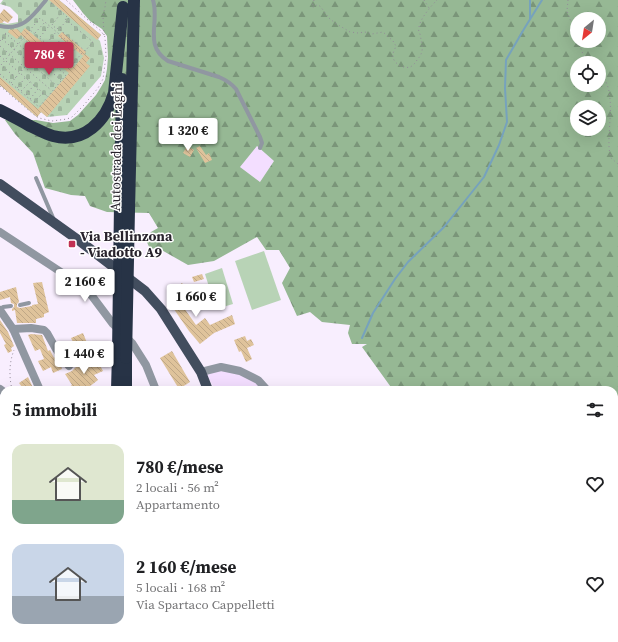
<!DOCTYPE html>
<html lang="it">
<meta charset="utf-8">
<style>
body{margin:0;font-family:"Source Serif 4",serif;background:#f6f6f6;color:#202124;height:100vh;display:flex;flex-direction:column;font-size:15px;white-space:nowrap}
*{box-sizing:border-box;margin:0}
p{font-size:13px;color:#757577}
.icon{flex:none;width:22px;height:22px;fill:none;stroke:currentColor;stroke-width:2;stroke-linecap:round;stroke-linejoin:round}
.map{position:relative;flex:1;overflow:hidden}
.drawer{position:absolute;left:0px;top:386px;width:618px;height:256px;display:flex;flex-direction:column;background:#fff;border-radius:12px 12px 0 0;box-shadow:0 4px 16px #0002}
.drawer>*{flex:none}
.needle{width:26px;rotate:210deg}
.buttons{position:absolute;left:570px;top:12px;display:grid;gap:8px}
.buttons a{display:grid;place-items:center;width:36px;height:36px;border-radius:50%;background:#fff;box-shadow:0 4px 16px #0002;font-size:20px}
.price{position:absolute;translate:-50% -34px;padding:0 9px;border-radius:4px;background:#fff;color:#222;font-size:13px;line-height:26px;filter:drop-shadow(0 1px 2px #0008)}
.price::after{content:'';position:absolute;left:50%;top:24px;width:12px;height:9px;margin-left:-6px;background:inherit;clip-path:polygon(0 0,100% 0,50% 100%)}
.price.on{background:#c13153;color:#fff}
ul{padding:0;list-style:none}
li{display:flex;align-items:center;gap:12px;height:100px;padding:0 12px}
li span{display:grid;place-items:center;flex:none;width:112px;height:80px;border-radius:12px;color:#555}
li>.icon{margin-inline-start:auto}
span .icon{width:48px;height:48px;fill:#fffc;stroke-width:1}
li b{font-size:17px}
h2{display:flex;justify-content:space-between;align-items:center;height:48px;padding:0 12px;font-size:17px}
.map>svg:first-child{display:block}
.built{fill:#f3deff}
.forest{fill:url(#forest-firs);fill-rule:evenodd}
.cemetery{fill:url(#cemetery-stones)}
.park{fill:#b8d3b6}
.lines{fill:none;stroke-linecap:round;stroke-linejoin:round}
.stream{stroke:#76a2bd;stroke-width:2}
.building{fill:url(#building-back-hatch)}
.path{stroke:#938b98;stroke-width:1;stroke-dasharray:1 3;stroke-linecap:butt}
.service{stroke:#9097a1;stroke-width:4}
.minor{stroke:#9097a1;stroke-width:8}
.primary{stroke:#424d5e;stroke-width:10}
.motorway{stroke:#273346;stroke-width:12}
.rail{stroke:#746d79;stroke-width:2}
.motorway-bridge{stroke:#273346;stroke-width:12}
.poi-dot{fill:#c13153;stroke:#fff;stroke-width:1.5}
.labels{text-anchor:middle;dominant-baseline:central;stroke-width:3;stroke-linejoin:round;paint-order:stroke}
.street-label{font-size:14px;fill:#28232c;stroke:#fff}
.poi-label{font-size:14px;font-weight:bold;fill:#28232c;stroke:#fff;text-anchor:start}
</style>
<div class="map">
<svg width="618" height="642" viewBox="0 0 618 642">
<defs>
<pattern id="forest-firs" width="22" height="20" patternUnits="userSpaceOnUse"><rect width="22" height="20" fill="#96b894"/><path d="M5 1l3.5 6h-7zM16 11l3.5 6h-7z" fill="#7a9579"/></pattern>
<pattern id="cemetery-stones" width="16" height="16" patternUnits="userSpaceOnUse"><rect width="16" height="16" fill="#b8d3b6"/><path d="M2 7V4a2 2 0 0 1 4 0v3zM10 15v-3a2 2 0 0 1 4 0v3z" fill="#9eb59d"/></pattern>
<pattern id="building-back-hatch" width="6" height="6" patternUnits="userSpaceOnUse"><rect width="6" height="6" fill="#dfc39b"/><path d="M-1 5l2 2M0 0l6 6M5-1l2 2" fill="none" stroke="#bfa786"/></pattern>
</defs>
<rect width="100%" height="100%" fill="#f8eefe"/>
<g class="built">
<polygon points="257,146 274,161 260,182 240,167"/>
<polygon points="221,367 240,371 267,390 215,390 206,373"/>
<polygon points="347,638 413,638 416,642 351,642"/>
</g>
<path class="forest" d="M 73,0 L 618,0 L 618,642 L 550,642 L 547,638 L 614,638 L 614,390 L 393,390 L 362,347 L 367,344 L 352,344 L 348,333 L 350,325 L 322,322 L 310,312 L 297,316 L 282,283 L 290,268 L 279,250 L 266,250 L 257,237 L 214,261 L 188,265 L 158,248 L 150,249 L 146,240 L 151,232 L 158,228 L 149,213 L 107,212 L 90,206 L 85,196 L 71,195 L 45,188 L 33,153 L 15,134 L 5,120 L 36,120 L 53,123 L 70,121 L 78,115 L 96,95 L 101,87 L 105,80 L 107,69 L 108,57 L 107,36 L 102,29 L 90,21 L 83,13 ZM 577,19 L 599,19 L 599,41 L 577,41 ZM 577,63 L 599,63 L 599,85 L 577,85 ZM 577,107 L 599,107 L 599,129 L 577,129 ZM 257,146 L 274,161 L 260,182 L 240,167 Z"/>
<polygon class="cemetery" points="3,0 59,0 101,35 98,39 100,41 104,58 101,76 67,115 47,117 41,112 37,117 0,85 0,22 7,24 18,22 18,15 10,7 0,4"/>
<g class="park">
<polygon points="264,251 281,300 252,310 235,261"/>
<polygon points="222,268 233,304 216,309 205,274"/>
</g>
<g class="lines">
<g class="stream">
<polyline points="530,19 530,0"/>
<polyline points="362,338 373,313 395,279 408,262 444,227 484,177 499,145 507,122 505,88 506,60 524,29 542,0"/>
</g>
</g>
<g class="building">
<polygon points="49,0 59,0 101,35 97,40"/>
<polygon points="4,9 13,17 8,23 4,21 2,23 0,23 0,14"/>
<polygon points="25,28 42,42 43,41 74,67 85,54 90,58 86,63 90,66 47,117 41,112 37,117 0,85 0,77 38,109 69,73 35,45 34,47 21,35 17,39 8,32 9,30 17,29 21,33"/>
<polygon points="62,32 86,52 83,56 58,36"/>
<polygon points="187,146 194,150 190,157 183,153"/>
<polygon points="200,146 206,155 209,153 212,160 205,163 196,148"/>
<polygon points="202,274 204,279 194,282 192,277"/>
<polygon points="42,282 49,312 44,314 44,317 36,319 36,323 17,323 15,310 12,311 12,309 14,307 14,304 11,303 10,297 0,300 0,292 16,287 19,302 17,304 17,307 20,308 32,306 32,305 38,304 33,283"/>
<polygon points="182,283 190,293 182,299 187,306 184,308 196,325 205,318 210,325 232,315 235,324 214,333 200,344 189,331 167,299 178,291 176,288"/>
<polygon points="0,320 8,332 14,346 11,348 12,351 8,353 4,345 6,344 0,333"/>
<polygon points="83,333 87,343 76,348 71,338"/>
<polygon points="31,334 42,335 48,351 50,350 54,358 55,357 60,363 62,369 53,373 51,367 43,371 38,361 44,359 40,349 35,351 28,335"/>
<polygon points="245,336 247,341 251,339 254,345 247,348 252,359 246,362 241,351 239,352 234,340"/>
<polygon points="172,351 190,382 179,389 160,358"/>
<polygon points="95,356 103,371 94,375 98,380 85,390 66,390 72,385 65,374 72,371 76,367 75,365 81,360 82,363"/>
<polygon points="28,377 34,390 24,390 19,383"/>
</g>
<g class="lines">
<g class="path">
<path d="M 314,0 L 312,7 L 315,7 L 316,5 L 320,6 L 329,18 L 335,23 L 350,32 L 358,33 L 365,32 L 372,34 L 383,32 L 393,41 L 396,46 C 395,49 392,54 393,57 C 394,64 404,69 410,67 C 413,66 415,63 417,60 C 425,51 422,46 420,34 C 419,32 418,30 419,28 C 419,20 431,6 437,0"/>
<polyline points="424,0 429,8"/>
<polyline points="568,0 567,11 577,38"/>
<polyline points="51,3 67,17 65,19 93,42 85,51 58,28 57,29 52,25 62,12"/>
<polyline points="60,28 70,17"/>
<polyline points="5,33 61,80"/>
<polyline points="35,33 45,22"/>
<polyline points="104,35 103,16 105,7 106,0"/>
<polyline points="40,37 49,26"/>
<polyline points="2,39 56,85"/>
<polyline points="0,41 6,34"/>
<polyline points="578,41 586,62 587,63"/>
<polyline points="47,43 56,32"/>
<polyline points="0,46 51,90"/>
<polyline points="53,48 63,37"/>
<polyline points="58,52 67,41"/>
<polyline points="0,56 47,96"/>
<polyline points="62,56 72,45"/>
<polyline points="67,60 76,48"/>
<path d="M 599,73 C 617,87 608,125 609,145 C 609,150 610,154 611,158 L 618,164"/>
<polyline points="0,74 39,107 66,75 23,38"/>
<polyline points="16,78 1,65 40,18 82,53 72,65 30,30"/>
<polyline points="11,83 38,52"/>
<polyline points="0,86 33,114 39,118 52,121 67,119 72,117 84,105 98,88 103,79 106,56 105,37 101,31 89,21 66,0"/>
<polyline points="17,88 25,78"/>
<polyline points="21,91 30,82"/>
<polyline points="26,95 34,85"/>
<polyline points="30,99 38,89"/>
<polyline points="34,102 43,93"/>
<path d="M 12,390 C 9,376 9,363 14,350"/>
<polyline points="0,422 4,420"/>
</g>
<g class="service">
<path d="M 153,0 C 160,23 143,45 168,61 L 219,77 C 226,80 231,83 236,89 L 260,137 L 262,143 L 260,148"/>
<path d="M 0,26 C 23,31 33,16 46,0"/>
<polyline points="36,178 54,220"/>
<polyline points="20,305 29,303"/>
<polyline points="3,307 11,306"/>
<polyline points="190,642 210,638"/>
</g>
<g class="minor">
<polyline points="0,232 73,280 92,296 113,324 132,343 146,365 156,390"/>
<polyline points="0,310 13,329 40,390"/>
<polyline points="13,329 31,328 44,330 47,333 56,349 69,366"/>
<polyline points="201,372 221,367 240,371 258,380 267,390"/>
<polyline points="0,389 4,392"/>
<polyline points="0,608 4,598"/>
<polyline points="171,638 172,642"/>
</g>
<g class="primary">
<polyline points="0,184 81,242 145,291 161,309 201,372 208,390"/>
<polyline points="281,638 283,642"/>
</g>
<g class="motorway">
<path d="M 0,110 C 10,115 20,120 30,126 C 37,129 45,134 53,136 C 84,144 106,121 114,93 L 123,7"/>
<polyline points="120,204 122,79"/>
<polyline points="129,210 134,0"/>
<polyline points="117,390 118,353"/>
<polyline points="126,390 126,358"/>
<polyline points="101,642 102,638"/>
</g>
<g class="rail">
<polyline points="381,638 384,642"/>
<polyline points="398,638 401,642"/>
</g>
<g class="motorway-bridge">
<polyline points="118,353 120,204"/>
<polyline points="126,358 129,210"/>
</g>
</g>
<rect class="poi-dot" x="68" y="240" width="8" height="8" rx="2"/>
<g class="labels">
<g class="street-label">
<text transform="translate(116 147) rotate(-89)">Autostrada dei Laghi</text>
</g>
<g class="poi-label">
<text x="80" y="236">Via Bellinzona<tspan x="80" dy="16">- Viadotto A9</tspan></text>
</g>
</g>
</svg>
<div class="buttons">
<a><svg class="needle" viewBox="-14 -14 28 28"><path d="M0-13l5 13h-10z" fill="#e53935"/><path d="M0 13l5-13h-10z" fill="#757577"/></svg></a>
<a><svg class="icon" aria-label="locate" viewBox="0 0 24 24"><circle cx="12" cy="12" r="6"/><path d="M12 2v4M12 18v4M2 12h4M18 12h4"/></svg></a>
<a><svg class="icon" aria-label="layers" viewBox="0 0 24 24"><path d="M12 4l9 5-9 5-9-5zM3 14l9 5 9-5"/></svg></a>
</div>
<b class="price on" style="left:49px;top:76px">780 €</b>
<b class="price" style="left:188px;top:152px">1 320 €</b>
<b class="price" style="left:85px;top:303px">2 160 €</b>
<b class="price" style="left:196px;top:318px">1 660 €</b>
<b class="price" style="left:84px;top:375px">1 440 €</b>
<section class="drawer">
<h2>5 immobili<svg class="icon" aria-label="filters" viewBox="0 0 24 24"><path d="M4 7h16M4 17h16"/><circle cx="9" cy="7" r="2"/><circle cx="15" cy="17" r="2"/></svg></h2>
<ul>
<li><span style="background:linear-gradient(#dfe7d0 70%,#7fa58c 0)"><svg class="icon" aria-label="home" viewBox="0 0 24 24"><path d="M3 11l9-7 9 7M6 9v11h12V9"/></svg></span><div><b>780 €/mese</b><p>2 locali · 56 m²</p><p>Appartamento</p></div><svg class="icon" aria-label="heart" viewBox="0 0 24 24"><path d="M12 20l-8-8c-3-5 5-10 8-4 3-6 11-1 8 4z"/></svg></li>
<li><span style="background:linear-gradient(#c9d6e8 65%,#9aa5b1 0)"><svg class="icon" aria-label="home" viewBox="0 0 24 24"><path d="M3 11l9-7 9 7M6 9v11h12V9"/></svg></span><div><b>2 160 €/mese</b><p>5 locali · 168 m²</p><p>Via Spartaco Cappelletti</p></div><svg class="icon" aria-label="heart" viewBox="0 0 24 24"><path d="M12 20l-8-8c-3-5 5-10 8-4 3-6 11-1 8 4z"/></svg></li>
</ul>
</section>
</div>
